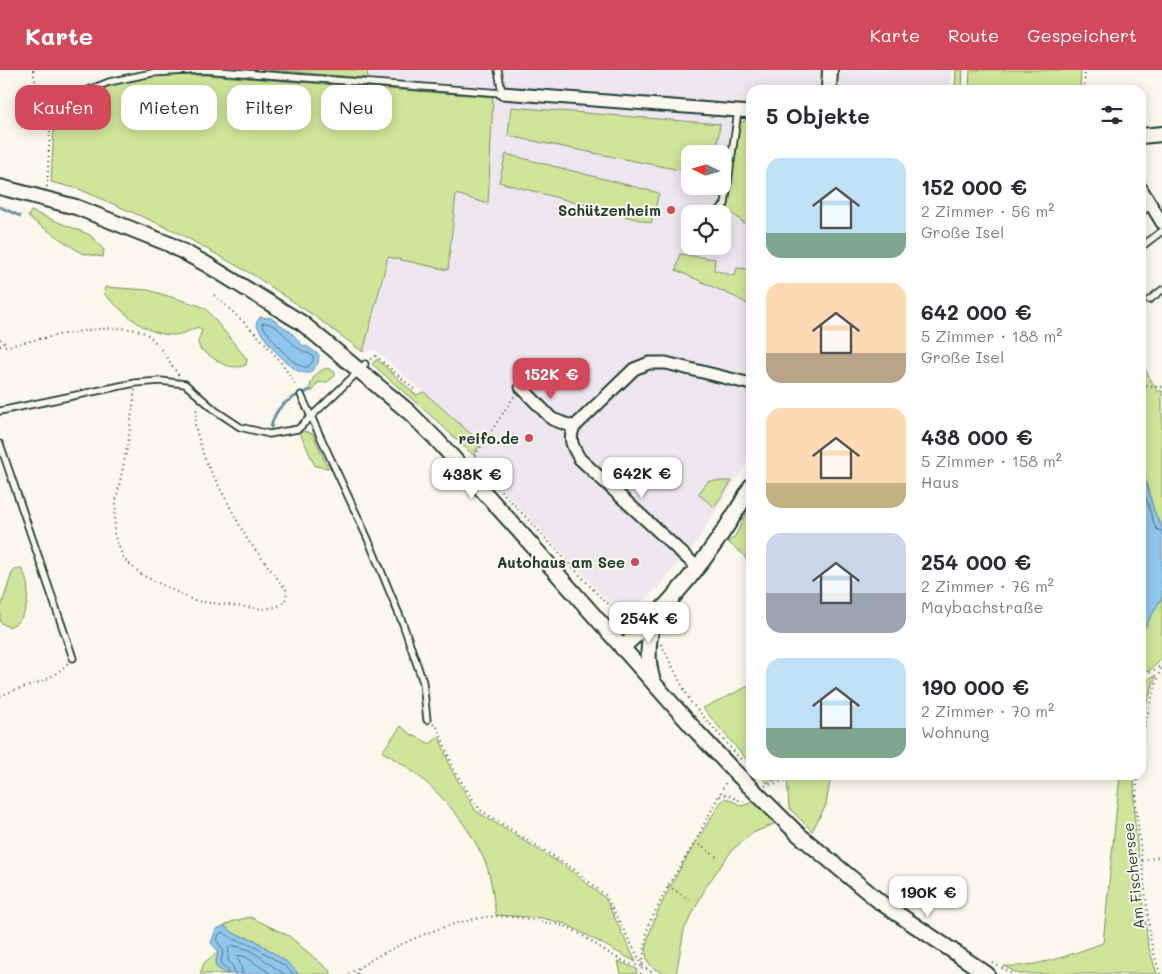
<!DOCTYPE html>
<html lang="de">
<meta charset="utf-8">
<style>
body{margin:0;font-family:Mali,sans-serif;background:#f2f2f3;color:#2b2b33;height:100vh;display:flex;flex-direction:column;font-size:19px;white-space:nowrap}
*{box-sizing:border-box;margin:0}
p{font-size:16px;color:#7c7c81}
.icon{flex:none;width:28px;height:28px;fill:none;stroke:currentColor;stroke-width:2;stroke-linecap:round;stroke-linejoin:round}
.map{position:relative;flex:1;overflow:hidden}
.panel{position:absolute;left:746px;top:15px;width:400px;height:695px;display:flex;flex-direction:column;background:#fff;border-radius:15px;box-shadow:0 2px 12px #0003}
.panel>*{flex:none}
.banner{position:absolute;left:15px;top:15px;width:475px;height:45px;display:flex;gap:10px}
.needle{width:32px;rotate:275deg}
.controls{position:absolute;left:681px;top:75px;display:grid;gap:10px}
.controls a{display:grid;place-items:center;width:50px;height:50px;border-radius:10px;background:#fff;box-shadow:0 2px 12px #0003;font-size:25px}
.price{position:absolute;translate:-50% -42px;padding:0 11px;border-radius:10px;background:#fff;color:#222;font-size:16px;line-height:32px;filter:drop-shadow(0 1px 2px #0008)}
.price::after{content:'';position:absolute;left:50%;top:30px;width:15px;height:11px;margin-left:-8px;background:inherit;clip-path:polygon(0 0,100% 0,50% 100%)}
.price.selected{background:#d1495b;color:#fff}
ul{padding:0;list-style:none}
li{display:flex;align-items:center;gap:15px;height:125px;padding:0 20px}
li span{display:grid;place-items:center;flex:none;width:140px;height:100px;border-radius:15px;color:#555}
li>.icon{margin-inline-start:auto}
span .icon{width:60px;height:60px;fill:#fffc;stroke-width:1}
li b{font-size:21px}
h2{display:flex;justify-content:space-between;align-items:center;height:60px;padding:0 20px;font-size:21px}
.tag{padding:0 18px;border-radius:15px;background:#fff;box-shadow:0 2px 12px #0003;font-size:18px;line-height:45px}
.tag.selected{background:#d1495b;color:#fff}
header{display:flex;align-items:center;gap:30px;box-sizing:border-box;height:70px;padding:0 25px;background:#d1495b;color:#fff}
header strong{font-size:24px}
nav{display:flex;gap:28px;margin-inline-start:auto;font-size:18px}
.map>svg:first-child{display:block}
.built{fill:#eee6ee;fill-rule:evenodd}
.green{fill:#cee499;stroke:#769066}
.water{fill:#90c6ee;stroke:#638fa4}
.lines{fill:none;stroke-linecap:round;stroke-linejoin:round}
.shore{stroke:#4c747e;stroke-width:1}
.stream{stroke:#638fa4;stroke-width:3}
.service-casing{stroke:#1f3d34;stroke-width:9}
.minor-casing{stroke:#1f3d34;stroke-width:15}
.tertiary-casing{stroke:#1f3d34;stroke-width:18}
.path{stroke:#1f3d34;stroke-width:2;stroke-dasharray:1 4;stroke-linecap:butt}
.service{stroke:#fbf7ec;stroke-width:5.5}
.minor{stroke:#fbf7ec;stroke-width:11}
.tertiary{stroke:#fbf7ec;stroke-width:14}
.poi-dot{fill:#d1495b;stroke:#fbf7ec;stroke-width:2}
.labels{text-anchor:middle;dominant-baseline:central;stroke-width:4;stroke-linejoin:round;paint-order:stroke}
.poi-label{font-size:15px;font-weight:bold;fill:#1f3d34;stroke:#fbf7ec;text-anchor:end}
.street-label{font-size:15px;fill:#1f3d34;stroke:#fbf7ec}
</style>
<header>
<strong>Karte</strong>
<nav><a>Karte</a><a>Route</a><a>Gespeichert</a></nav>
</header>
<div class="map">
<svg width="1162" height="904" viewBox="0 0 1162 904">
<rect width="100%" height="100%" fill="#fbf7ec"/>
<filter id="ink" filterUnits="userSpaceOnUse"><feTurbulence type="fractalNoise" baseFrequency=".02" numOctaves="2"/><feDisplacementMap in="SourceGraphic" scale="10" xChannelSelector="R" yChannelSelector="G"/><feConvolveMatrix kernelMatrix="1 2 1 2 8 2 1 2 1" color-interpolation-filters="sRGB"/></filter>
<g filter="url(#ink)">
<path class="built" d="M 367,0 L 951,0 L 950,20 L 751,20 L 751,48 L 740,53 L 743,152 L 751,155 L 751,191 L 749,199 L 734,206 L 714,200 L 681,184 L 737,228 L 751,236 L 751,386 L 691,480 L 651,524 L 629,541 L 606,529 L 474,390 L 473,385 L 481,373 L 376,280 L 363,282 L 388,187 L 415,192 L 456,124 L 488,134 L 493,27 L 369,17 ZM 690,84 L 722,84 L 722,116 L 690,116 ZM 690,144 L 722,144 L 722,176 L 690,176 Z"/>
<g class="green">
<polygon points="268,0 367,0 368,8"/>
<polygon points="956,0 963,0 962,20 955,20"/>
<polygon points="970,0 1081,0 1080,20 969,20"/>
<polygon points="205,5 493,27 488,134 456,124 448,200 388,187 363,282 313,245 255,206 175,161 79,119 51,112 55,41 109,16 152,6"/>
<polygon points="511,37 720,54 716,84 690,84 690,102 508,66"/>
<polygon points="751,48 751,155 743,152 728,140 740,53"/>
<polygon points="506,84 659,123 651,153 499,112"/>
<polygon points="31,141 90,165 104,180 103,187 81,183 28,147"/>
<polygon points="680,184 715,189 714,200 734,206 737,198 749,199 751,191 751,236 737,228 676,200"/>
<path d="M 105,217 L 148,220 L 198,235 L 206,239 L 247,289 L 246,295 C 227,302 216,289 200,279 L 198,272 L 202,260 L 198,257 C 190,260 182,265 173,265 C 145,265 123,242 104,224 Z"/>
<polygon points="377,289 416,325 424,322 481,373 473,385 437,351 372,294"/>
<polygon points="1141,292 1157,321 1162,321 1162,458 1154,441 1141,394"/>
<path d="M 327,298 L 335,302 L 335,306 L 327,312 L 317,313 L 313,321 L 310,321 C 310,309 316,302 327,298 Z"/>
<polygon points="304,361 313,364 328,398 315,396 300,363"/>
<polygon points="709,411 732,411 714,437 698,424"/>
<polygon points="751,435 751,501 744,485 728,472 735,466"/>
<path d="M 16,499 L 22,499 C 32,516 30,552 8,557 L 0,552 L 0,540 L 12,503 Z"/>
<polygon points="1162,527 1162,589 1150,600 1141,604 1141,559 1144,559"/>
<polygon points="1156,605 1146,635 1141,662 1141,613"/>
<polygon points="751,615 751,695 703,638"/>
<path d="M 401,656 L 409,663 L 430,674 L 439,666 L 451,699 L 476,741 L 566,797 L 605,828 L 636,892 L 566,854 L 542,848 L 496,845 C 493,828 492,808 485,792 C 467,748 425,704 382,682 Z"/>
<polygon points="760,705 831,705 826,735 812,761 789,738 787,706 767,713"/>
<path d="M 1120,705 L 1134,705 L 1135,756 L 1148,875 L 1157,904 L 1019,904 L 1004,896 C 1037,898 1072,884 1103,873 Z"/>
<path d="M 726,728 L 742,736 L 753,732 L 776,753 L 753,763 L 733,779 L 707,815 L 684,860 L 676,904 C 665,904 651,901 647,889 C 638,858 703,762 720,733 Z"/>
<polygon points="250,847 289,866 331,902 331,904 299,904 288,893 255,870 235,864 224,856 231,852"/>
<polygon points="218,881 215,896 226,904 200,904 204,893"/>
<polygon points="618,891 637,899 636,904 621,904"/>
</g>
<g class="water">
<path d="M 260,247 L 271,248 L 291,262 L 302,275 L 308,277 L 319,285 L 318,293 L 310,303 C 306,303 302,303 298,301 C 286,295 260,266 256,253 Z"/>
<polygon points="1141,394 1154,441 1162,458 1162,527 1144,559 1141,559"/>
<polygon points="224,856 235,864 255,870 288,893 299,904 226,904 215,896 218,881 211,873 216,859"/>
</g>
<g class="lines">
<g class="shore">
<path d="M 265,253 C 280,254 287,271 299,279 C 303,282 308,283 313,286 L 313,291 L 308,297 C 294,300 272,268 263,257 L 262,254 Z"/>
<polyline points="1141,413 1155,457 1158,460 1162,461"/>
<polyline points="228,904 228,899 221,894 223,880 217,871 219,864 223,862 233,869 252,875 285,896 293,904"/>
<polyline points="235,904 233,897 228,890 229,877 231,875 250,880 284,904"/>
<polyline points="242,904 241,895 237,888 238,885 246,887 271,904"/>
</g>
<g class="stream">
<polyline points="0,137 20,146"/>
<polyline points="304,323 310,320"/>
<path d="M 271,357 C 275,340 282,333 298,325"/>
</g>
<defs>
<g id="service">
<polyline points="51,35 109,12 152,3 204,0 502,23 498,0"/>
<polyline points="1141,142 1151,136"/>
<polyline points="716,144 725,134 738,41"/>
<polyline points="1141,177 1162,161"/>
<polyline points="1149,230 1162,220"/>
<polyline points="301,325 368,469 403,554 423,612 427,650"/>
<polyline points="0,341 135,313 161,311 185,314 216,341 240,357 269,364 298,359 359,301 365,294"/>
<polyline points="0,374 73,588"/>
</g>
<g id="minor">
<polyline points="502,23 751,42"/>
<polyline points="1141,118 1162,153"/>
<polyline points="521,317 552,349 574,357"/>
<path d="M 697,497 L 580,389 C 573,378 568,369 574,357 L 634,299 L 649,293 L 666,293 L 751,314"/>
</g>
<g id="tertiary">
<polyline points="829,20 830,0"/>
<polyline points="1141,66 1162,64"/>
<polyline points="0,117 76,137 169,174 206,194 302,253 409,342 437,370 529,472 697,662 732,699 798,764 880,832 987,904"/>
<path d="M 622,578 C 674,532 718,476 751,416"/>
<path d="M 653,611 C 646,590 648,569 654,549"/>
</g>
</defs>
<use href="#service" class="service-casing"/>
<use href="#minor" class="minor-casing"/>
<use href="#tertiary" class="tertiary-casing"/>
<g class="path">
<polyline points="33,0 39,28 44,31"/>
<polyline points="1084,20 1085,0"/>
<polyline points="47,117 51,42"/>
<path d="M 214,225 C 246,254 277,280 297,318"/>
<polyline points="0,269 7,275"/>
<path d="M 0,276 L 8,276 C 36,270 127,246 149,266 C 160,275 171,294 179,306"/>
<polyline points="371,289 376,286 415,320"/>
<polyline points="1141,316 1162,317"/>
<polyline points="135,320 128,373 116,431 114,465 124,489 142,505 195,531 263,539 276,537 285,532 287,521 247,469 205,390 195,356 197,335"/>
<polyline points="472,390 515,325"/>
<polyline points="477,395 604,531 636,549"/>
<polyline points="661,574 690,631 743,692"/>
<polyline points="1141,608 1160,596"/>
<path d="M 0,626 C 26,614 46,616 68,593"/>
<polyline points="433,654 438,658 455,702 480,740 572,798 605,825 643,896 654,904"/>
<polyline points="1141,677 1150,633 1162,595"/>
<polyline points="1137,705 1136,737 1151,873 1160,904"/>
<polyline points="765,716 804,705"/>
<polyline points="720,726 727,724 742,732 747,730"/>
<polyline points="695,772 717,787"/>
<polyline points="1142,791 1162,786"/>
<polyline points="668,816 690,830"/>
<polyline points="993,893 1013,904"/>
<path d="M 349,904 C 385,879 442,853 486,847 C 502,845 527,848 543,852 C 551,854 561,854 569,858 C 591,868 619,896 643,896"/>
<polyline points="357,904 358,898"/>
<polyline points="641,904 648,856 668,816 695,772 727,710"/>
</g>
<use href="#service" class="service"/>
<use href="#minor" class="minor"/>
<use href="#tertiary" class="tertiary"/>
</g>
</g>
<g class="poi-dot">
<circle cx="671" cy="140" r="5"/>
<circle cx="529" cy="368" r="5"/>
<circle cx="635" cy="492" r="5"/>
</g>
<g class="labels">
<g class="poi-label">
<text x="661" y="140">Schützenheim</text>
<text x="519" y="368">reifo.de</text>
<text x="625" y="492">Autohaus am See</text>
</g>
<g class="street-label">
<text transform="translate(1133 806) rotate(-96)">Am Fischersee</text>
</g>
</g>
</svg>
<div class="controls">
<a><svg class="needle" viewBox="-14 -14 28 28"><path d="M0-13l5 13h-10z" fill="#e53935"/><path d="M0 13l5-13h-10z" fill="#7c7c81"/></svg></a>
<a><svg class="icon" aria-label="locate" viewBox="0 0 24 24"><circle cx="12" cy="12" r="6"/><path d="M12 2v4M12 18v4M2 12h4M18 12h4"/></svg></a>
</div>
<b class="price selected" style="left:551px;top:330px">152K €</b>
<b class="price" style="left:642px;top:429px">642K €</b>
<b class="price" style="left:472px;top:430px">438K €</b>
<b class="price" style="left:649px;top:574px">254K €</b>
<b class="price" style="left:928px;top:848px">190K €</b>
<div class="banner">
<a class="tag selected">Kaufen</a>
<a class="tag">Mieten</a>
<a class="tag">Filter</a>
<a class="tag">Neu</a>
</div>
<section class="panel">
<h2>5 Objekte<svg class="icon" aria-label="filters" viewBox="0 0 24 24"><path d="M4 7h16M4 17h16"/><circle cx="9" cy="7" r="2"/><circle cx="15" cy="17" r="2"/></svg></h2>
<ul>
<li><span style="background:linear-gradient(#bfe0f5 75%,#7fa58c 0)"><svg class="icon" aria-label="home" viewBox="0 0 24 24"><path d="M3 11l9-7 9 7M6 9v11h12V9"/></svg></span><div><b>152 000 €</b><p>2 Zimmer · 56 m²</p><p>Große Isel</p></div></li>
<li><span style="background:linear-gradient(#ffd9b3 70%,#b9a48a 0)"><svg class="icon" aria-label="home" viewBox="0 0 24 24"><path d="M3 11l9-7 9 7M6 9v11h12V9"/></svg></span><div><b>642 000 €</b><p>5 Zimmer · 188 m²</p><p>Große Isel</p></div></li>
<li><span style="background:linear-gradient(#ffd9b3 75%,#c2b280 0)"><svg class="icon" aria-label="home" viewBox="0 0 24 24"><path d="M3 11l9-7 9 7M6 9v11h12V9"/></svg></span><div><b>438 000 €</b><p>5 Zimmer · 158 m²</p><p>Haus</p></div></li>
<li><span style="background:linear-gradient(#c9d6e8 60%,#9aa5b1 0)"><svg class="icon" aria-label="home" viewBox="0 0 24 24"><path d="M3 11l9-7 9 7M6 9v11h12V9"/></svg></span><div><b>254 000 €</b><p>2 Zimmer · 76 m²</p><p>Maybachstraße</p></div></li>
<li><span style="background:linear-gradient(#bfe0f5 70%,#7fa58c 0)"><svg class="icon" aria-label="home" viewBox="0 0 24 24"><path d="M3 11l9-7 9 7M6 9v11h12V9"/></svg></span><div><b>190 000 €</b><p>2 Zimmer · 70 m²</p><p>Wohnung</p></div></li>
</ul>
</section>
</div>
